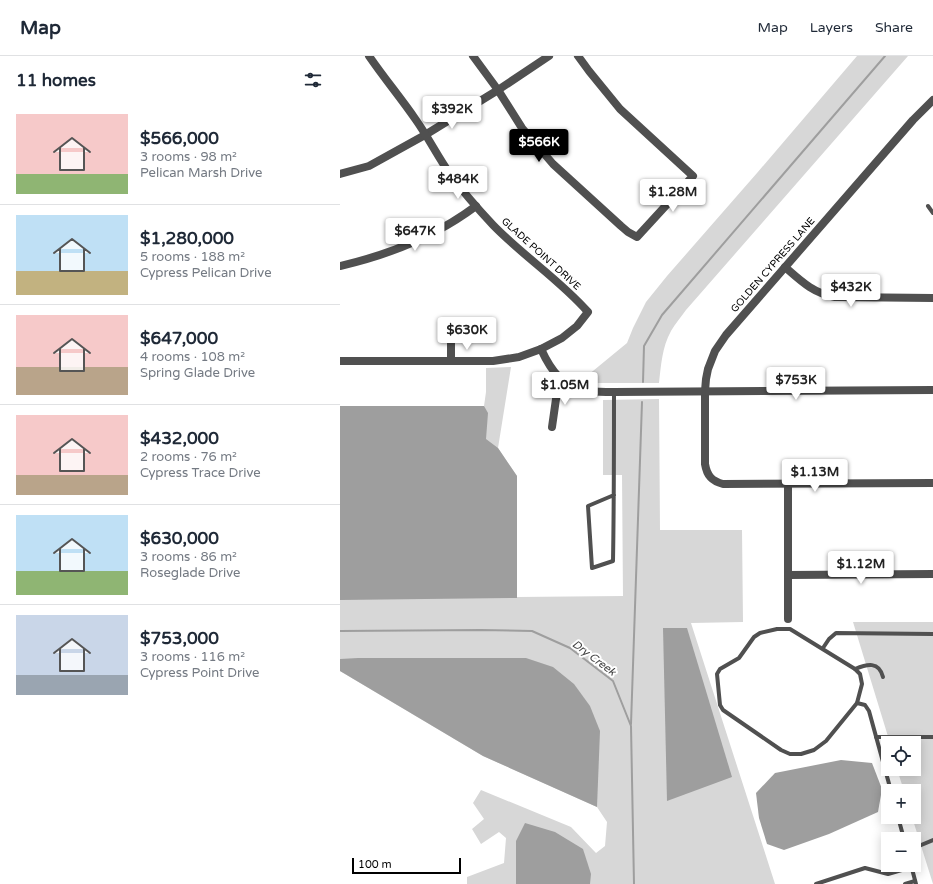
<!DOCTYPE html>
<meta charset="utf-8">
<style>
body{margin:0;font-family:"Varela Round",sans-serif;background:#f6f6f7;color:#1f2937;height:100vh;display:flex;flex-direction:column;font-size:15px;white-space:nowrap}
*{box-sizing:border-box;margin:0}
p{font-size:13px;color:#747a83}
.icon{flex:none;width:22px;height:22px;fill:none;stroke:currentColor;stroke-width:2;stroke-linecap:round;stroke-linejoin:round}
.map{position:relative;flex:1;overflow:hidden}
.sheet{display:flex;flex-direction:column;background:#fff;width:340px}
.sheet>*{flex:none}
.fabs{position:absolute;left:541px;top:680px;display:grid;gap:8px}
.fabs a{display:grid;place-items:center;width:40px;height:40px;border-radius:0px;background:#fff;box-shadow:0 2px 10px #0003;font-size:20px}
.scale{position:absolute;left:12px;bottom:10px;width:109px;box-sizing:border-box;padding-left:4px;border:2px solid #000;border-top:0;font-size:11px;line-height:14px;white-space:nowrap;color:#000;-webkit-text-stroke:3px #fff;paint-order:stroke}
.price{position:absolute;translate:-50% -34px;padding:0 9px;border-radius:4px;background:#fff;color:#222;font-size:13px;line-height:26px;filter:drop-shadow(0 1px 2px #0008)}
.price::after{content:'';position:absolute;left:50%;top:24px;width:12px;height:9px;margin-left:-6px;background:inherit;clip-path:polygon(0 0,100% 0,50% 100%)}
.price.current{background:#000;color:#fff}
ul{padding:0;list-style:none}
li{display:flex;align-items:center;gap:12px;height:100px;padding:0 16px}
li+li{border-top:1px solid #e0e1e3}
li span{display:grid;place-items:center;flex:none;width:112px;height:80px;border-radius:0px;color:#555}
li>.icon{margin-inline-start:auto}
span .icon{width:48px;height:48px;fill:#fffc;stroke-width:1}
li b{font-size:17px}
h2{display:flex;justify-content:space-between;align-items:center;height:48px;padding:0 16px;font-size:17px}
header{display:flex;align-items:center;gap:24px;box-sizing:border-box;height:56px;padding:0 20px;background:#fff;border-bottom:1px solid #e0e1e3}
header strong{font-size:19px}
nav{display:flex;gap:22px;margin-inline-start:auto;font-size:14px}
main{display:flex;flex:1;min-height:0}
.map>svg:first-child{display:block}
.green{fill:#d7d7d7}
.water{fill:#9e9e9e}
.lines{fill:none;stroke-linecap:round;stroke-linejoin:round}
.stream{stroke:#9e9e9e;stroke-width:2}
.service{stroke:#505050;stroke-width:4}
.minor{stroke:#505050;stroke-width:8}
.labels{text-anchor:middle;dominant-baseline:central;stroke-width:4;stroke-linejoin:round;paint-order:stroke}
.street-label{font-size:10px;fill:#000;stroke:#fff}
.water-label{font-size:11px;font-style:italic;fill:#3f3f3f;stroke:#fff}
</style>
<header>
<strong>Map</strong>
<nav><a>Map</a><a>Layers</a><a>Share</a></nav>
</header>
<main>
<section class="sheet">
<h2>11 homes<svg class="icon" aria-label="filters" viewBox="0 0 24 24"><path d="M4 7h16M4 17h16"/><circle cx="9" cy="7" r="2"/><circle cx="15" cy="17" r="2"/></svg></h2>
<ul>
<li><span style="background:linear-gradient(#f6c9c9 75%,#8fb573 0)"><svg class="icon" aria-label="home" viewBox="0 0 24 24"><path d="M3 11l9-7 9 7M6 9v11h12V9"/></svg></span><div><b>$566,000</b><p>3 rooms · 98 m²</p><p>Pelican Marsh Drive</p></div></li>
<li><span style="background:linear-gradient(#bfe0f5 70%,#c2b280 0)"><svg class="icon" aria-label="home" viewBox="0 0 24 24"><path d="M3 11l9-7 9 7M6 9v11h12V9"/></svg></span><div><b>$1,280,000</b><p>5 rooms · 188 m²</p><p>Cypress Pelican Drive</p></div></li>
<li><span style="background:linear-gradient(#f6c9c9 65%,#b9a48a 0)"><svg class="icon" aria-label="home" viewBox="0 0 24 24"><path d="M3 11l9-7 9 7M6 9v11h12V9"/></svg></span><div><b>$647,000</b><p>4 rooms · 108 m²</p><p>Spring Glade Drive</p></div></li>
<li><span style="background:linear-gradient(#f6c9c9 75%,#b9a48a 0)"><svg class="icon" aria-label="home" viewBox="0 0 24 24"><path d="M3 11l9-7 9 7M6 9v11h12V9"/></svg></span><div><b>$432,000</b><p>2 rooms · 76 m²</p><p>Cypress Trace Drive</p></div></li>
<li><span style="background:linear-gradient(#bfe0f5 70%,#8fb573 0)"><svg class="icon" aria-label="home" viewBox="0 0 24 24"><path d="M3 11l9-7 9 7M6 9v11h12V9"/></svg></span><div><b>$630,000</b><p>3 rooms · 86 m²</p><p>Roseglade Drive</p></div></li>
<li><span style="background:linear-gradient(#c9d6e8 75%,#9aa5b1 0)"><svg class="icon" aria-label="home" viewBox="0 0 24 24"><path d="M3 11l9-7 9 7M6 9v11h12V9"/></svg></span><div><b>$753,000</b><p>3 rooms · 116 m²</p><p>Cypress Point Drive</p></div></li>
</ul>
</section>
<div class="map">
<svg width="593" height="828" viewBox="0 0 593 828">
<rect width="100%" height="100%" fill="#fff"/>
<g class="green">
<path d="M 517,0 L 568,0 L 346,254 C 341,261 335,268 331,275 C 322,291 321,310 319,327 L 256,327 L 242,324 L 287,287 L 293,272 L 306,246 L 327,220 L 417,117 Z"/>
<polygon points="171,311 158,392 177,420 177,541 283,540 282,419 263,419 263,344 319,343 320,474 402,474 403,566 351,567 435,828 127,828 127,821 164,807 166,782 159,776 141,788 132,773 144,763 133,747 141,734 231,771 256,797 265,790 267,766 257,751 143,700 0,615 0,350 144,350 146,336 146,312"/>
<polygon points="513,566 593,566 593,828 572,761 574,761 574,735 564,735 557,713 574,713 574,687 550,687"/>
</g>
<g class="water">
<polygon points="0,350 144,350 148,357 146,383 158,392 177,420 177,542 0,544"/>
<polygon points="323,572 347,572 392,721 327,745"/>
<polygon points="18,602 186,602 213,611 234,628 250,650 260,675 257,751 143,700 0,615 0,603"/>
<polygon points="501,704 532,707 542,733 538,756 489,778 444,794 427,788 419,762 416,737 435,717"/>
<polygon points="185,767 215,776 243,793 251,818 250,828 176,828 176,785"/>
</g>
<g class="lines">
<g class="stream">
<polyline points="303,326 304,290 322,259 545,0"/>
<polyline points="0,575 141,574 192,575 230,592 273,625 291,670 294,828"/>
<polyline points="291,668 302,346"/>
</g>
<g class="service">
<polyline points="588,150 593,157"/>
<path d="M 274,439 L 248,450 L 252,512 L 273,505 C 274,449 274,393 274,336"/>
<polygon points="437,573 450,573 515,613 520,618 522,628 517,647 486,685 474,694 461,698 450,698 441,694 383,654 380,649 377,618 380,613 399,602 414,581 420,577"/>
<polyline points="483,592 489,583 496,577 593,578"/>
<path d="M 515,613 C 527,608 539,605 543,621"/>
<polyline points="517,647 525,649 529,655 551,735"/>
<polyline points="536,681 593,681"/>
<polyline points="558,761 564,783"/>
<polyline points="574,792 593,784"/>
<polyline points="571,809 576,828"/>
<polyline points="476,828 525,812 548,818 572,811"/>
<polyline points="565,828 575,825"/>
</g>
<g class="minor">
<polyline points="133,0 158,34 182,72 213,108 281,170 288,176 297,181 353,120 280,53 249,15 238,0"/>
<path d="M 593,44 L 573,64 L 386,279 L 375,295 L 368,313 L 366,323 L 365,335 L 365,408 C 367,420 372,425 383,428 L 593,427"/>
<polyline points="0,118 29,110 85,79 158,34 209,0"/>
<path d="M 0,210 C 48,199 96,180 136,150"/>
<path d="M 445,211 C 461,225 473,237 495,241 L 593,242"/>
<polyline points="111,269 111,305"/>
<path d="M 201,293 C 211,315 223,332 249,335 C 257,336 266,336 274,336 L 593,334"/>
<path d="M 0,305 L 153,305 L 179,301 L 201,293 L 222,282 L 237,270 L 248,256 C 220,224 183,200 153,169 C 138,153 123,136 110,118 C 98,101 88,81 76,64 C 61,42 44,22 29,0"/>
<polyline points="212,371 217,336 223,325"/>
<polyline points="448,427 448,563"/>
<polyline points="448,519 593,518"/>
</g>
</g>
<g class="labels">
<g class="street-label">
<text transform="translate(201 198) rotate(42)">GLADE POINT DRIVE</text>
<text transform="translate(433 209) rotate(-49)">GOLDEN CYPRESS LANE</text>
</g>
<g class="water-label">
<text transform="translate(254 602) rotate(37)">Dry Creek</text>
</g>
</g>
</svg>
<div class="fabs">
<a><svg class="icon" aria-label="locate" viewBox="0 0 24 24"><circle cx="12" cy="12" r="6"/><path d="M12 2v4M12 18v4M2 12h4M18 12h4"/></svg></a>
<a>+</a>
<a>−</a>
</div>
<div class="scale">100 m</div>
<b class="price" style="left:112px;top:74px">$392K</b>
<b class="price current" style="left:199px;top:107px">$566K</b>
<b class="price" style="left:118px;top:144px">$484K</b>
<b class="price" style="left:333px;top:157px">$1.28M</b>
<b class="price" style="left:75px;top:196px">$647K</b>
<b class="price" style="left:511px;top:252px">$432K</b>
<b class="price" style="left:127px;top:295px">$630K</b>
<b class="price" style="left:456px;top:345px">$753K</b>
<b class="price" style="left:225px;top:350px">$1.05M</b>
<b class="price" style="left:475px;top:437px">$1.13M</b>
<b class="price" style="left:521px;top:529px">$1.12M</b>
</div>
</main>
